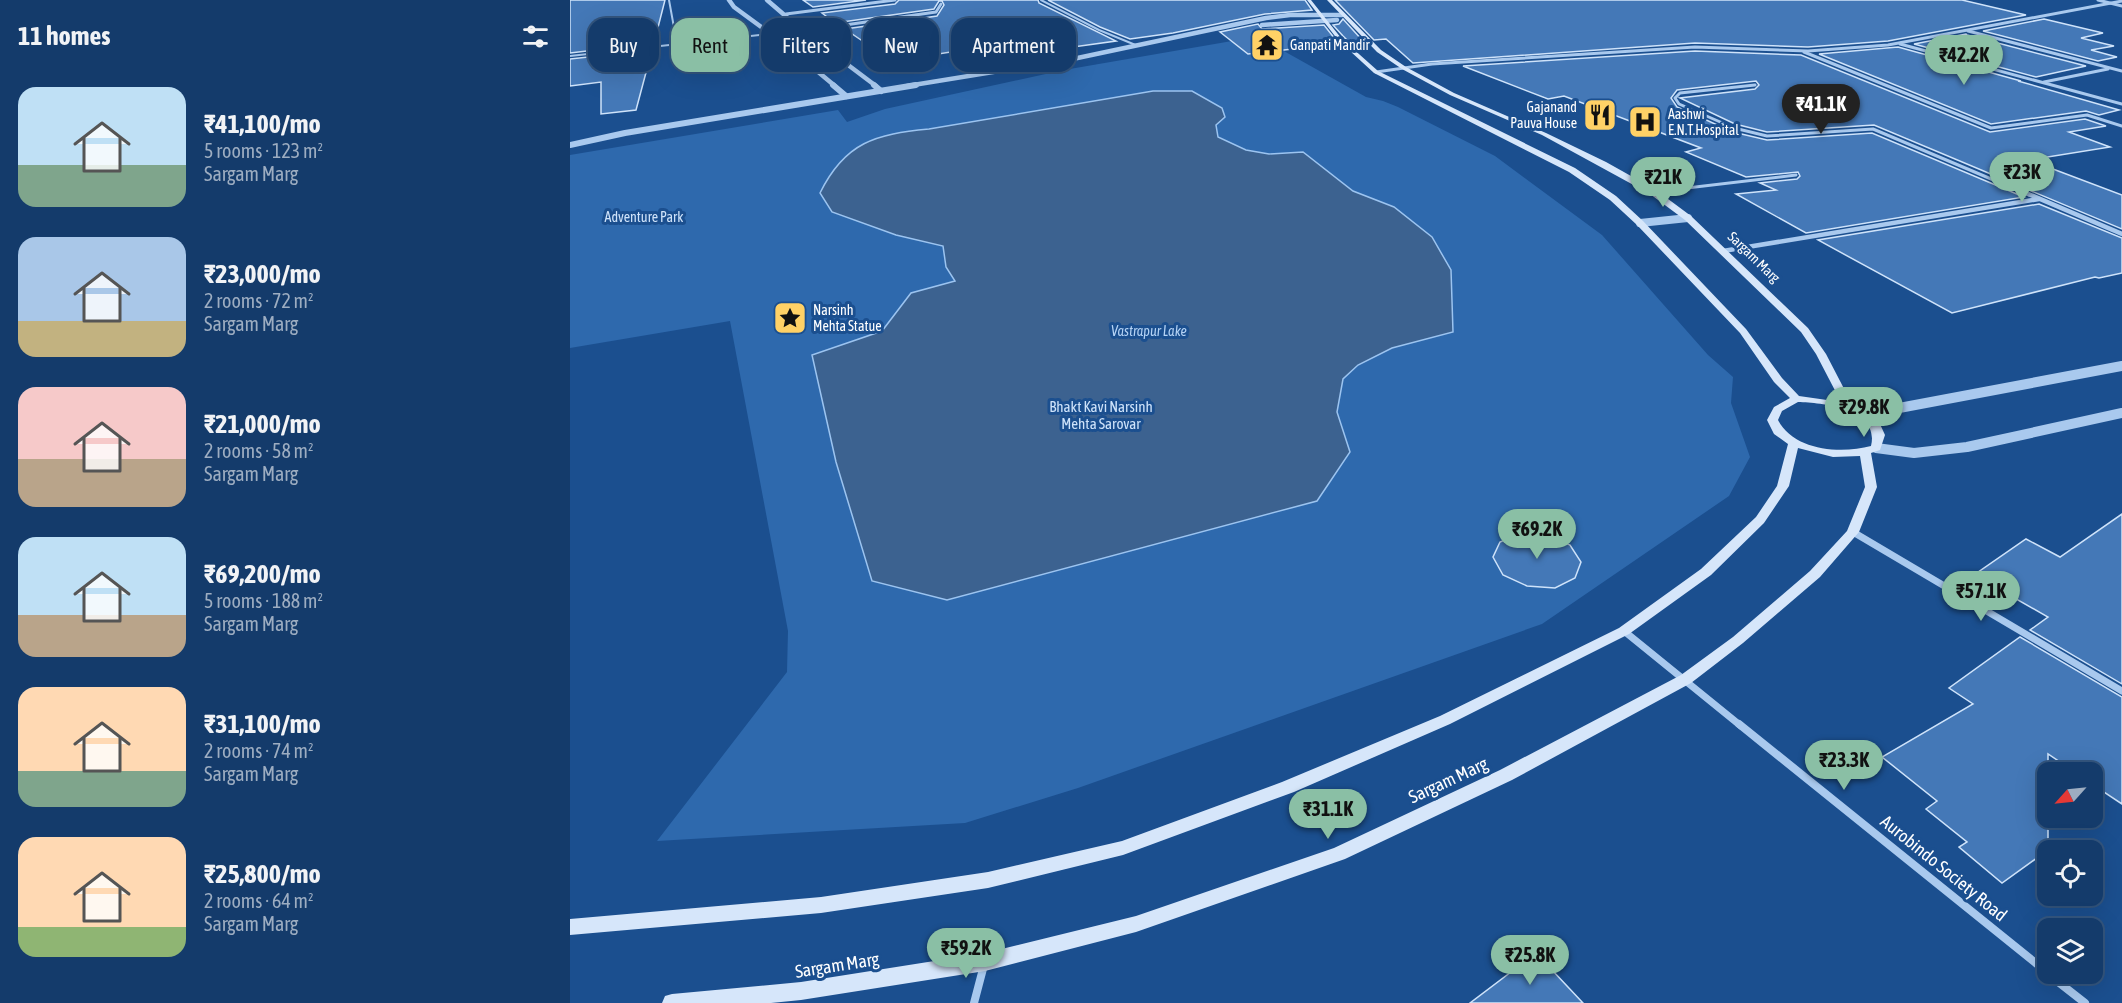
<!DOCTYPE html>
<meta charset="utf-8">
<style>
body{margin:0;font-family:"Asap Condensed",sans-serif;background:#214673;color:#f1f3f6;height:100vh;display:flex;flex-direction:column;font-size:22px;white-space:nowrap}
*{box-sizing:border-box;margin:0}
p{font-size:20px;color:#9dadc1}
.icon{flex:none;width:33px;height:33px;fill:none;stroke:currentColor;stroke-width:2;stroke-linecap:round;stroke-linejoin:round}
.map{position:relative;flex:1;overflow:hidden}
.drawer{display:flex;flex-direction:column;background:#143b6b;width:570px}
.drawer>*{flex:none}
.top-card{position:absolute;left:18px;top:18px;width:570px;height:54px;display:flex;gap:12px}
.needle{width:39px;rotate:243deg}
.controls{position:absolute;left:1467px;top:762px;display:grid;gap:12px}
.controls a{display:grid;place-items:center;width:66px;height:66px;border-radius:12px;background:#143b6b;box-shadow:0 6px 24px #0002,0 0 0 2px #33557e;font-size:30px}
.price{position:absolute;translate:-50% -51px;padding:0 14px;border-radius:21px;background:#8abfa5;color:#111;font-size:20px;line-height:39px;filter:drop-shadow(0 2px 3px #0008)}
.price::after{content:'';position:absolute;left:50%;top:36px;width:18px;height:14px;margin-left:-9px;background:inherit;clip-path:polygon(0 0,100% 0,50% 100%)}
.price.on{background:#222;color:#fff}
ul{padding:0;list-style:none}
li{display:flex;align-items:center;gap:18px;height:150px;padding:0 18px}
li span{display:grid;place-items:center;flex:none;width:168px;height:120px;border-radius:18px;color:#555}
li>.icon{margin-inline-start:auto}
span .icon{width:72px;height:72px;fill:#fffc;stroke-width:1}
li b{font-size:26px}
h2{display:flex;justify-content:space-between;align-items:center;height:72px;padding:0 18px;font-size:26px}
.chip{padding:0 21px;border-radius:18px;background:#143b6b;box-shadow:0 6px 24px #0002,0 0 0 2px #33557e;font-size:21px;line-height:54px}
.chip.on{background:#8abfa5;color:#111}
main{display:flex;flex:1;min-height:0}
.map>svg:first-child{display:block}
.green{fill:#2e69ad}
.water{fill:#3c6290;stroke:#9cc4f0;stroke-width:1.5}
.building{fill:#4478b7;stroke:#cfe3fa;stroke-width:1.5}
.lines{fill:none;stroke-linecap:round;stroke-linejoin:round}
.service{stroke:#a9c9ee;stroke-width:2}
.minor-far3{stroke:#a9c9ee;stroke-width:3}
.minor-far2{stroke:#a9c9ee;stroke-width:4.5}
.minor-far1{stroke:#a9c9ee;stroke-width:7}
.minor{stroke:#a9c9ee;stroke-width:8}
.tertiary-far3{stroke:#a9c9ee;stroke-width:4.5}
.tertiary-far2{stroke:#a9c9ee;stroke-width:6}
.tertiary-far1{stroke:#a9c9ee;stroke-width:8}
.tertiary{stroke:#a9c9ee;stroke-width:10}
.secondary{fill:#d6e6fa;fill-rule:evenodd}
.labels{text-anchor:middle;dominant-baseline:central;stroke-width:6;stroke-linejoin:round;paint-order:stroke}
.far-poi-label{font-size:14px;fill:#fff;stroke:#1b4f8f;text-anchor:start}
.far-park-label{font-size:14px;fill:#cfe3fa;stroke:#1b4f8f}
.far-street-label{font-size:14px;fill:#fff;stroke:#1b4f8f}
.far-water-label{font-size:14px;font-style:italic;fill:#b5d3f5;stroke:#1b4f8f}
.park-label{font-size:15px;fill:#cfe3fa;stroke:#1b4f8f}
.near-street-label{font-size:18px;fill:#fff;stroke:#1b4f8f}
</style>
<main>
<section class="drawer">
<h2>11 homes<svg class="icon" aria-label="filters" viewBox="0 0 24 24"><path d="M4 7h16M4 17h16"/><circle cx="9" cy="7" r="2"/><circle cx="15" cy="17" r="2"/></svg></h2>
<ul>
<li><span style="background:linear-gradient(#bfe0f5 65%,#7fa58c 0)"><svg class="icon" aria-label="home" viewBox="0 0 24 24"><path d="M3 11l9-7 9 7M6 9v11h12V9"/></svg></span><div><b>₹41,100/mo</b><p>5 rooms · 123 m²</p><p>Sargam Marg</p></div></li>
<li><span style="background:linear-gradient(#a9c7e8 70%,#c2b280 0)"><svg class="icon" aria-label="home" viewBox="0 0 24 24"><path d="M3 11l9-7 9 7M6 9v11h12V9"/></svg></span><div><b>₹23,000/mo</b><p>2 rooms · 72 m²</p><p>Sargam Marg</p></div></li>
<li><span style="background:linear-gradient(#f6c9c9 60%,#b9a48a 0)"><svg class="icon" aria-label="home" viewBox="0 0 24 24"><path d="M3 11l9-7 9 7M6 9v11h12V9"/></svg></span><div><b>₹21,000/mo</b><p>2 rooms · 58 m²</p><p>Sargam Marg</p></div></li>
<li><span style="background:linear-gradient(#bfe0f5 65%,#b9a48a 0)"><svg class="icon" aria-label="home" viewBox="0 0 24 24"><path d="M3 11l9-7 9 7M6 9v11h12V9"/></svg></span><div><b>₹69,200/mo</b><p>5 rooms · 188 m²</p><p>Sargam Marg</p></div></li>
<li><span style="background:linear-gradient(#ffd9b3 70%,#7fa58c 0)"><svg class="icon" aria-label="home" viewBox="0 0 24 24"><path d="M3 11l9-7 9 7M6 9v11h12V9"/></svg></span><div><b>₹31,100/mo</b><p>2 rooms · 74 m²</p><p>Sargam Marg</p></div></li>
<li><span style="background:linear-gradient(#ffd9b3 75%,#8fb573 0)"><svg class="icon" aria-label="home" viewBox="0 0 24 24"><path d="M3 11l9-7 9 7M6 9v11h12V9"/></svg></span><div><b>₹25,800/mo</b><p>2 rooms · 64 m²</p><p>Sargam Marg</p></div></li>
</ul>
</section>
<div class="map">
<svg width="1552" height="1003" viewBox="0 0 1552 1003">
<rect width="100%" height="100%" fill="#1b4f8f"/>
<polygon class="green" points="662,41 678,54 712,50 796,97 813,101 828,107 925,156 1032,235 1138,355 1163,377 1161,403 1180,457 1159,496 972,624 508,788 395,823 87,841 217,672 218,631 160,321 0,348 0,155 268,110 277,122 315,109 494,70"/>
<path class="water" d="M 583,91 L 622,91 L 652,108 L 655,117 L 646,125 L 648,137 L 676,150 L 699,154 L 733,152 L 783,191 L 824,207 L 862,237 L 881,270 L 883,332 L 822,348 L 788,365 L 773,379 L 767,412 L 780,452 L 747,501 L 377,600 L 302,581 L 266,462 L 242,355 L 312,331 L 341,293 L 385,281 L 376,267 L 373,246 L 326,235 L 262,212 L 250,193 C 275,142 306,134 359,129 Z"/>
<g class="building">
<polygon points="0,0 95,0 84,43 0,53"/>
<polygon points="233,0 296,0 243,7"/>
<polygon points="329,0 468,0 469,3 546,41 496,48 480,36 362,55 356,52 340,54 318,39 294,42 275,29 367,16 374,5 372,1 369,1 364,9 265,23 252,13 325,4"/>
<polygon points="478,0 735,0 742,10 695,14 603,33 560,39 530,27"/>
<polygon points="765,0 1392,0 1456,15 1318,41 1238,47 1125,43 843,63 816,39 804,40"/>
<polygon points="773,19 793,41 780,43 773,36 763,25 769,24"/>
<polygon points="1474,19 1533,33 1511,38 1544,46 1521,50 1547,57 1528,61 1413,31"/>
<polygon points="688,24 692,29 754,25 769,44 678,54 650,32"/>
<polygon points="1396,34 1397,35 1516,66 1466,77 1344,44"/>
<polygon points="1328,47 1451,81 1448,81 1549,110 1529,115 1516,111 1421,124 1249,54"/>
<polygon points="82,50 66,110 31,114 31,82 0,86 0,59"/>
<polygon points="1125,51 1231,55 1420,132 1515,119 1536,126 1499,132 1540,147 1459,160 1552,195 1552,229 1304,125 1197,132 1165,124 1110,98 1185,89 1189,85 1186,81 1107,90 1101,98 1107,107 1163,132 1197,140 1302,133 1454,197 1236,233 1166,194 1206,190 1190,183 1227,179 1230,176 1228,172 1176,177 1116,152 1131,148 994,96 978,99 893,66"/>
<polygon points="1469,204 1552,238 1552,273 1529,278 1525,277 1382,313 1248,240"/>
<polygon points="1552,514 1552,684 1460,630 1478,617 1404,575 1456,539 1490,557"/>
<polygon points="951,533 977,534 1000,545 1011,562 1005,578 985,588 957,586 933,575 923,557 930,542"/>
<polygon points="1450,637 1552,697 1552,804 1522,784 1522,772 1505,772 1478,754 1478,850 1432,883 1389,847 1397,842 1356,809 1367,801 1312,757 1403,704 1379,688"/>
<polygon points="966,953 1013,1003 900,1003"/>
</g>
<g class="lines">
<g class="service">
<polyline points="99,0 107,44"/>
<polyline points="471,0 529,30 568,46"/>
<polyline points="0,56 199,34"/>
</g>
<g class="minor-far3">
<polyline points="1528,0 1552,6"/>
<polyline points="216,14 325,0"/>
<polyline points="233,31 366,12 371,4"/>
<polyline points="1398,31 1552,71"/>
<polyline points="1330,44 1552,104"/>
<polyline points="1234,52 1421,128 1517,115 1552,126"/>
<polyline points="806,72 862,64 1125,47 1238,51 1318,45 1552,1"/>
<polyline points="1474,82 1538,69"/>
<polyline points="1185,85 1110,93 1105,98 1109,104 1164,128 1197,136 1303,129 1459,195"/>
<polyline points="1083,192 1226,175"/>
</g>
<g class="minor-far2">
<polyline points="1456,193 1552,234"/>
<polyline points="1153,251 1469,199"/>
</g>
<g class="minor-far1">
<polyline points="1283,532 1552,691"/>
<polyline points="1054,631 1171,726"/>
</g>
<g class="minor">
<polyline points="1169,724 1478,973"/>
<polyline points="1478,974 1515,1003"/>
<polyline points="404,1003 414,965"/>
</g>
<g class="tertiary-far3">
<polyline points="159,0 164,7 217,46 265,86"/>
<polyline points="197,0 233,31 306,86"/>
<polyline points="692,25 767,20"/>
<polyline points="337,86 498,60 696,18 720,15 772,15"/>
</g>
<g class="tertiary-far2">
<polyline points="263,85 276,96"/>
<polyline points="304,85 311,91"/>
<polyline points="0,145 55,133 346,85"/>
</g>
<polyline class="tertiary-far1" points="1070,223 1118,218"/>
<g class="tertiary">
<polyline points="1292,415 1552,366"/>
<polyline points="1306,448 1344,453 1397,447 1552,413"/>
</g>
<path class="secondary" d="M 737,0 L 741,0 L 771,38 L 808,71 L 1005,168 L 1046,196 L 1073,221 L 1176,329 L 1212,378 L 1229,396 L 1271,402 L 1246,354 L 1231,332 L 1115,220 L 1080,194 L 972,135 L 880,95 L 832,69 L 807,52 L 757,0 L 762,0 L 811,50 L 836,67 L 884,93 L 976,133 L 1036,162 L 1086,190 L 1121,216 L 1238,328 L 1256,354 L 1283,406 L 1299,413 L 1310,424 L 1315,435 L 1310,450 L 1301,453 L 1307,487 L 1289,532 L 1250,577 L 1173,643 L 1121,683 L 942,780 L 775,859 L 566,932 L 415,971 L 231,1000 L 201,1003 L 92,1003 L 95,996 L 102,994 L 231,982 L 415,953 L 566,916 L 764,848 L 930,770 L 1111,675 L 1163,637 L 1240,571 L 1277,531 L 1295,487 L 1290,456 L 1263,457 L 1228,448 L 1219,486 L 1194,523 L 1141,575 L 1059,634 L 880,724 L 724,792 L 553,855 L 418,888 L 251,913 L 0,935 L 0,919 L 251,897 L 418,872 L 552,841 L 712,782 L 870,716 L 1049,628 L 1131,569 L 1186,517 L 1207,486 L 1218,444 L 1204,434 L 1197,420 L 1204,407 L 1220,398 L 1204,382 L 1170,333 L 1067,225 L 1040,200 L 999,172 L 804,73 L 768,40 ZM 1228,402 C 1255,403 1310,409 1301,446 C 1271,454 1224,451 1208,420 L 1212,411 Z"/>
</g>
<defs>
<symbol id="temple-square" viewBox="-11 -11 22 22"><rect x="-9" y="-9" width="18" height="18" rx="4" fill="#ffd166" stroke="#1b4f8f"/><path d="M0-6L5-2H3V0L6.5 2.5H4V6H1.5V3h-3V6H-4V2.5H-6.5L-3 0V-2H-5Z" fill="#111"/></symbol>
<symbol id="restaurant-square" viewBox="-11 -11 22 22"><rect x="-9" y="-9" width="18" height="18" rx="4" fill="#ffd166" stroke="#1b4f8f"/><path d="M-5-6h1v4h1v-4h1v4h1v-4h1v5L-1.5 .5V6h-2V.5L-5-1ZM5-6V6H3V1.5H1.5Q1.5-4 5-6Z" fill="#111"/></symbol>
<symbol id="hospital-square" viewBox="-11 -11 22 22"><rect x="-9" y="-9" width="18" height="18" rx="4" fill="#ffd166" stroke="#1b4f8f"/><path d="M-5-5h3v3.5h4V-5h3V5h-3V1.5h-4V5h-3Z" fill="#111"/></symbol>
<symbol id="sight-square" viewBox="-11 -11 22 22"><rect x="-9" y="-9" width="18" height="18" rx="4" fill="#ffd166" stroke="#1b4f8f"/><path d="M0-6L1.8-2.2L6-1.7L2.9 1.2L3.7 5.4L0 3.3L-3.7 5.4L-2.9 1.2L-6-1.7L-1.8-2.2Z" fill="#111"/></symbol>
</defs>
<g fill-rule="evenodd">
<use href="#temple-square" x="678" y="26" width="38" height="38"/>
<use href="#restaurant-square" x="1011" y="96" width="38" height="38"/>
<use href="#hospital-square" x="1056" y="103" width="38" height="38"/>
<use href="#sight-square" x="201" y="299" width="38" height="38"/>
</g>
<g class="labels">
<g class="far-poi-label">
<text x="720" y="45">Ganpati Mandir</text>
<text x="1007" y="107" text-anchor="end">Gajanand<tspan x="1007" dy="16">Pauva House</tspan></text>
<text x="1098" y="114">Aashwi<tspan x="1098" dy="16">E.N.T.Hospital</tspan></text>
<text x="243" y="310">Narsinh<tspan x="243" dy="16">Mehta Statue</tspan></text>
</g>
<g class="far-park-label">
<text x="74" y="217">Adventure Park</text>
</g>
<g class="far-street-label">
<text transform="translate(1184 257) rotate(44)">Sargam Marg</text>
</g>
<g class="far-water-label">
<text x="579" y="331">Vastrapur Lake</text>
</g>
<g class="park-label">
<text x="531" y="406">Bhakt Kavi Narsinh<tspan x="531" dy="17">Mehta Sarovar</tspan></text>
</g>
<g class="near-street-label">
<text transform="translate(878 780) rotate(-25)">Sargam Marg</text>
<text transform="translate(1374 868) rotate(39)">Aurobindo Society Road</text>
<text transform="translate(267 965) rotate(-9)">Sargam Marg</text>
</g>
</g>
</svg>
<div class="controls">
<a><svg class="needle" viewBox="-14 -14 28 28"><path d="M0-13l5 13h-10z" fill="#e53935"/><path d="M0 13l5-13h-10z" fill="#9dadc1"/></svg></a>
<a><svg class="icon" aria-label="locate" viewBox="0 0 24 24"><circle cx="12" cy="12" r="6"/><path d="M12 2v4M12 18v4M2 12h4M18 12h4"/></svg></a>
<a><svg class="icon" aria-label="layers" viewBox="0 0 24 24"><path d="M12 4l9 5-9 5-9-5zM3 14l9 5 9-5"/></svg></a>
</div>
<b class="price" style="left:1394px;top:86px">₹42.2K</b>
<b class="price on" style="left:1251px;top:135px">₹41.1K</b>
<b class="price" style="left:1452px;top:203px">₹23K</b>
<b class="price" style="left:1093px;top:208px">₹21K</b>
<b class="price" style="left:1294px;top:438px">₹29.8K</b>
<b class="price" style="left:967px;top:560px">₹69.2K</b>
<b class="price" style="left:1411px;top:622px">₹57.1K</b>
<b class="price" style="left:1274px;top:791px">₹23.3K</b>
<b class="price" style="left:758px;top:840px">₹31.1K</b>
<b class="price" style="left:396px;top:979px">₹59.2K</b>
<b class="price" style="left:960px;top:986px">₹25.8K</b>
<div class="top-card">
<a class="chip">Buy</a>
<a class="chip on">Rent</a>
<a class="chip">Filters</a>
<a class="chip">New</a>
<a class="chip">Apartment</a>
</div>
</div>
</main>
